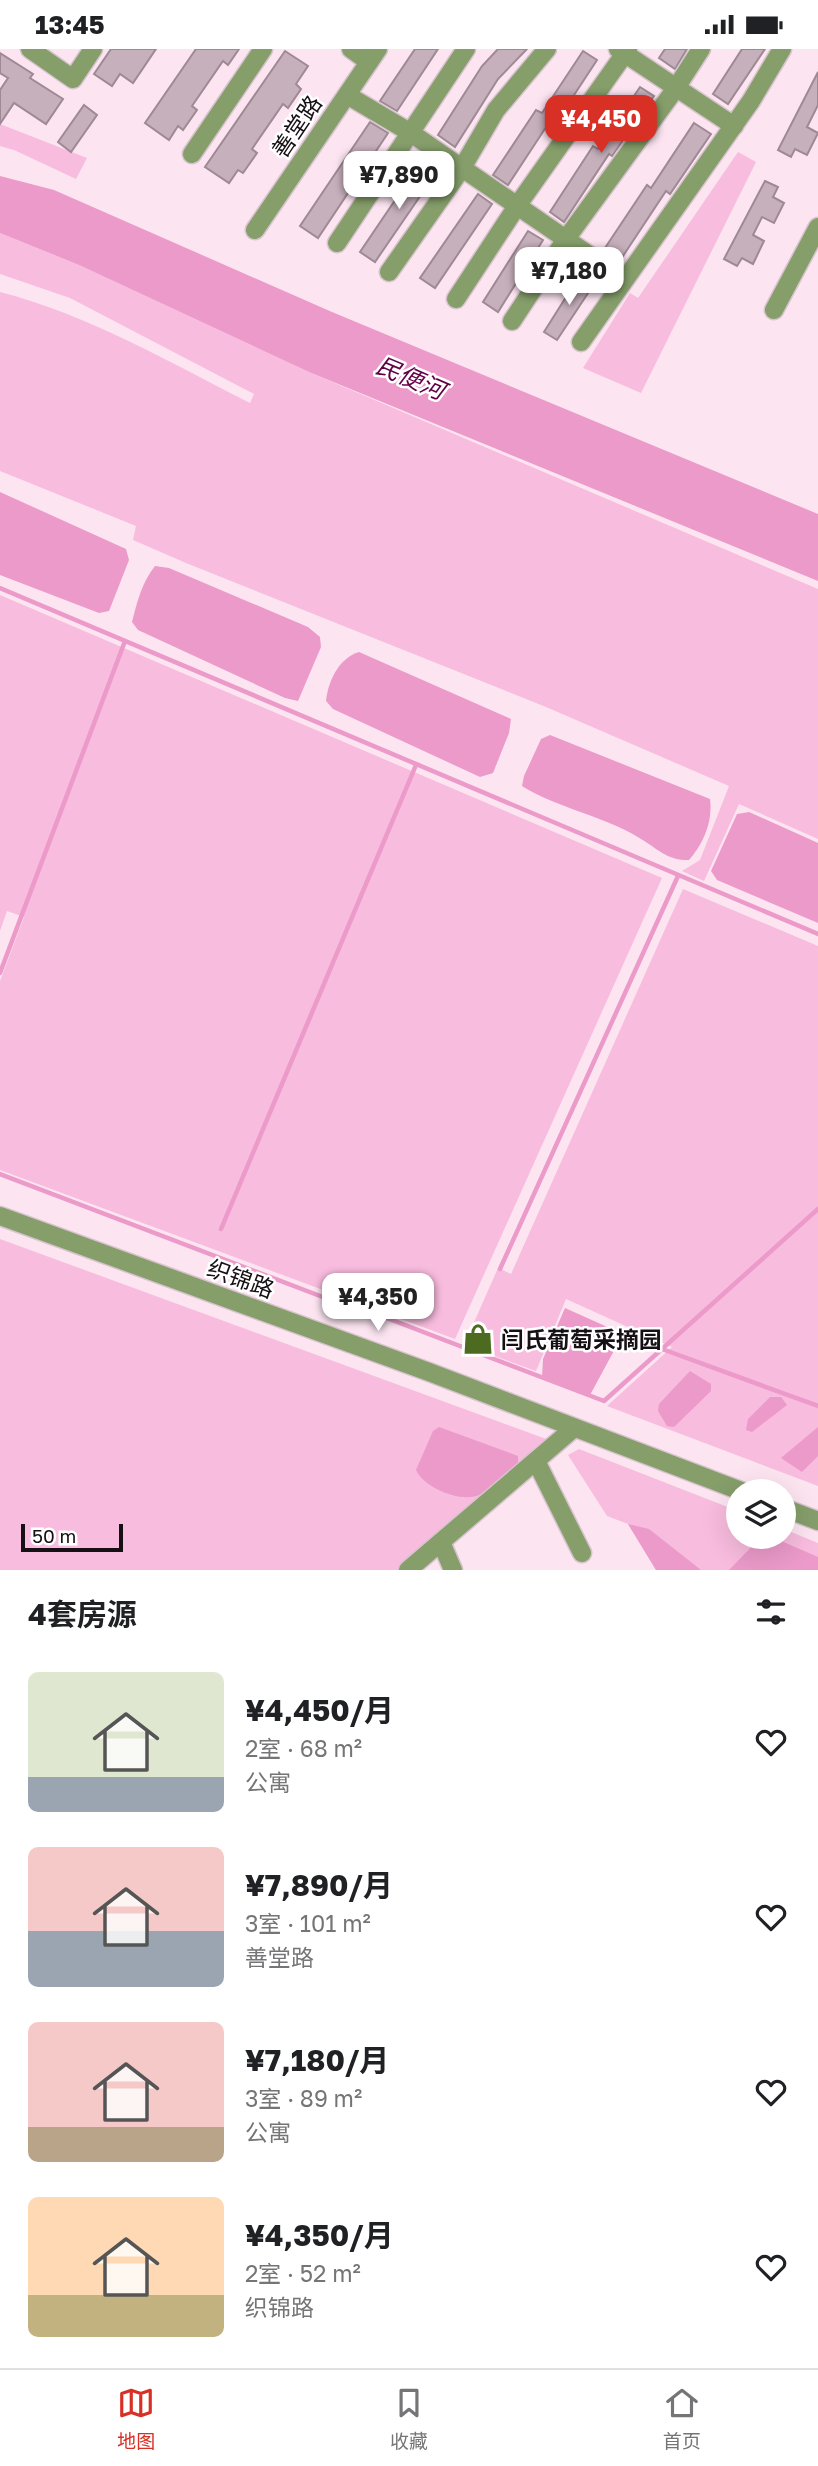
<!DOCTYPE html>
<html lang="zh">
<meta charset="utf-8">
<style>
body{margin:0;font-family:"Golos Text","Noto Sans SC",sans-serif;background:#f2f2f2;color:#202124;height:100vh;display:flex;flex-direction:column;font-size:26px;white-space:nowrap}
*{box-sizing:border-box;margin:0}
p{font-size:23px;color:#757577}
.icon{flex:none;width:38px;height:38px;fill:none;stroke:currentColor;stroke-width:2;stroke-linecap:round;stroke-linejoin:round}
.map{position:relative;height:1521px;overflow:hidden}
.panel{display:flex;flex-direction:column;background:#fff;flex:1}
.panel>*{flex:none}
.tools{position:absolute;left:726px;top:1430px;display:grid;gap:14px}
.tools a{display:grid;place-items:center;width:70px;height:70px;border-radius:50%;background:#fff;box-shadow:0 7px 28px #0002;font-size:35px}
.scale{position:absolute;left:21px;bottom:18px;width:102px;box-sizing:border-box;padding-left:7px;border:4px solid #160f13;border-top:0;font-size:19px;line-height:24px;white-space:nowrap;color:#160f13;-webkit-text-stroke:5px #fff;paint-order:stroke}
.price{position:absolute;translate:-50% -60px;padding:0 16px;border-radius:14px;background:#fff;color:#222;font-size:23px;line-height:46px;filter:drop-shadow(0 2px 4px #0008)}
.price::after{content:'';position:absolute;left:50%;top:42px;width:21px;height:16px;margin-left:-10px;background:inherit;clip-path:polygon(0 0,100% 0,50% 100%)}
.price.selected{background:#d93025;color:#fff}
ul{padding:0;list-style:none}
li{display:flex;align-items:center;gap:21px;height:175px;padding:0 28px}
li span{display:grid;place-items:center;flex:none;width:196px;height:140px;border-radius:10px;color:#555}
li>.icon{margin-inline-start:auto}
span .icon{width:84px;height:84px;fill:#fffc;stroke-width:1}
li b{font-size:30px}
h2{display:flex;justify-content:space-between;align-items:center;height:84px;padding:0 28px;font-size:30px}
.status{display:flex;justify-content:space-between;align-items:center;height:49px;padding:0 35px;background:#fff;direction:ltr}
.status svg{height:19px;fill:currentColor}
.dock{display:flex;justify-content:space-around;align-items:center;height:98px;border-top:2px solid #e0e0e0;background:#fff;font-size:19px;color:#757577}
.dock a{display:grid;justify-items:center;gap:4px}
.dock .selected{color:#d93025}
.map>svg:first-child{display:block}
.green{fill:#f8bcde}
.water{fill:#eb9ac9}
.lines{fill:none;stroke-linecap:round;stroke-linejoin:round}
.stream{stroke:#eb9ac9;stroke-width:4.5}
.building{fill:#c6b0bc;stroke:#9e8994;stroke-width:2}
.minor-casing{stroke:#d7c3cd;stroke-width:21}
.minor{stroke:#859e6a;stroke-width:18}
.labels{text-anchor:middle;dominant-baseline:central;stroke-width:5;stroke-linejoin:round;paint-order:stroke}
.street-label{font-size:23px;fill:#160f13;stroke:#fff}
.poi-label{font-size:23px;font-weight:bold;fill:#160f13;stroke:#fff;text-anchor:start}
.water-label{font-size:24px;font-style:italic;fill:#630047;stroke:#fff}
</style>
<div class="status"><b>13:45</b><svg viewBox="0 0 49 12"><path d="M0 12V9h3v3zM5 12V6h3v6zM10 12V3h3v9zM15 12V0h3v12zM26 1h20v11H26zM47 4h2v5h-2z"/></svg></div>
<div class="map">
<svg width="818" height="1521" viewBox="0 0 818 1521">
<rect width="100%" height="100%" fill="#fce5f1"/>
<g class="green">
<polygon points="0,75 87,109 76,130 14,101 0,97"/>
<polygon points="738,103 756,113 641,344 583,319 630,244 638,249"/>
<path d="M 0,184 L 79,216 L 309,323 L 818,540 L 818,790 L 739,755 L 704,832 L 682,822 L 700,811 L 729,737 L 546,658 L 186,514 L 133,491 L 136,477 L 0,422 L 0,243 C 89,266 169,313 250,354 L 254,345 L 70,249 L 0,225 Z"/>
<polygon points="0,546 662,829 455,1290 0,1121 0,932 24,868 7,862 0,882"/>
<polygon points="683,840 818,897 818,1437 607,1357 672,1298 566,1250 536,1322 464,1296 498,1219 511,1225"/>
<polygon points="0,1190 549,1391 397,1521 0,1521"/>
<polygon points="579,1400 738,1462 738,1488 784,1488 784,1480 818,1494 818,1521 656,1521 628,1475 607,1467 568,1406"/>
</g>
<g class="water">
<polygon points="0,127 54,141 332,263 818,465 818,532 309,323 79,216 0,184"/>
<polygon points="0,443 126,500 129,511 109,562 99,564 0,526"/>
<path d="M 155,517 L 169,519 L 308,578 L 320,588 L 321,598 L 298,652 L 285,649 L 138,581 L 132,573 C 137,553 142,533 155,517 Z"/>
<path d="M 359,603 L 511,670 L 509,684 L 493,724 L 480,728 L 333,660 L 326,652 C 328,632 339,609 359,603 Z"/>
<path d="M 550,686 L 710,750 C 713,772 704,794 689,811 C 668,812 658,800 641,790 C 605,767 559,760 522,737 L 524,727 L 541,690 Z"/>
<polygon points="749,763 818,794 818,874 717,831 711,822 737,765"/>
<polygon points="565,1259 623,1285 590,1346 542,1328 543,1310"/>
<polygon points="690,1322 711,1335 711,1342 674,1378 667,1377 658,1362 659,1355"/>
<polygon points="770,1348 781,1348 787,1356 752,1383 746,1381 748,1370"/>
<path d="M 439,1378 L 518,1407 L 518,1415 C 511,1422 488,1443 479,1446 C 461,1454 424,1439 416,1421 L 433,1382 Z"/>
<polygon points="818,1378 818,1407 802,1423 781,1409"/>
<polygon points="628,1475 649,1480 701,1521 656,1521"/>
<polygon points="761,1488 772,1488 818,1508 818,1521 729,1521"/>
</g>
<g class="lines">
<g class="stream">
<polyline points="0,539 818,885"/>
<polyline points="0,924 125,592"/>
<polyline points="0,1125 328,1250 350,1255 604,1352 818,1160"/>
<polyline points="221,1180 416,716"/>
<polyline points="500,1220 678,827"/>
<polyline points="662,1300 818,1357"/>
</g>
</g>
<g class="building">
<polygon points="111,0 156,0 133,34 120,25 112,37 94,25"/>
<polygon points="196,0 239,0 228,16 223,12 192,57 197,61 183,81 178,77 169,91 145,74"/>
<polygon points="415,0 438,0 397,62 380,52"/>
<polygon points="498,0 527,0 498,30 455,98 438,86 482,17"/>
<polygon points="665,0 687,0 675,20 659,9"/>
<polygon points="742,0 765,0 728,55 713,45"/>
<polygon points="285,2 308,17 296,35 301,40 288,59 283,55 252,100 257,104 243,124 238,121 229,134 205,118"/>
<polygon points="583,2 597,11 557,72 552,69 508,136 493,126 536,61 542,64"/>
<polygon points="0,4 33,25 30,29 63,50 46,75 14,54 0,75 0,41 8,29 0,24"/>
<polygon points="818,23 818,56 807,78 818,84 807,106 795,100 791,108 778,101"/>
<polygon points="640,38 654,47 612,107 609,105 564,173 550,163 593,97 598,100"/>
<polygon points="84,56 97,66 71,103 58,93"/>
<polygon points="370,73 388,84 318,189 300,177"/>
<polygon points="694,74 711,85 670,145 666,142 621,210 605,199 647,136 651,139"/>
<polygon points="423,110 438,121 375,213 360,203"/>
<polygon points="765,132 778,138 773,148 784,154 774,174 762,168 753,186 764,192 753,215 742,209 737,217 724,210"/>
<polygon points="478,145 492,155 435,239 420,229"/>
<polygon points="528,182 543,191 498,263 483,253"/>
<polygon points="580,226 594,235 557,291 544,283"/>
</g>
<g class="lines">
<defs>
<g id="minor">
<polyline points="30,0 73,30 93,0"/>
<polyline points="351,0 369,13"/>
<polyline points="618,0 734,77"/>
<polyline points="347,46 411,84 624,230"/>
<polyline points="192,105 263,0"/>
<polyline points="255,181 378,0"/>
<polyline points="337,194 466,0"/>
<polyline points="389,223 462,119 496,61 547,0"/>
<polyline points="456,250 517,157 628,0"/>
<polyline points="774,261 818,178"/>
<polyline points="512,272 566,190 676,39 701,0"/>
<polyline points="581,293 751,52 782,0"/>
<polyline points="0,1167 429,1323 741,1442"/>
<polyline points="536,1412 582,1504"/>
<polyline points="784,1459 818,1472"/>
<polyline points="441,1493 453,1521"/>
<polyline points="408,1521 574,1379"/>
</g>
</defs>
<use href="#minor" class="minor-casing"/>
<use href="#minor" class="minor"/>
</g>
<defs>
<symbol id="shop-bare" viewBox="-9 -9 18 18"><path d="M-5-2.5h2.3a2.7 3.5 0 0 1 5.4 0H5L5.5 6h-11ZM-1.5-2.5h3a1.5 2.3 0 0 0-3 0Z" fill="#4c6b20" stroke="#fff" stroke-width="2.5" paint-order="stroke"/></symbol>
</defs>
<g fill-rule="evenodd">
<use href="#shop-bare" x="456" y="1268" width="44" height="44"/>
</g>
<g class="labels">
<g class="street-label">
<text transform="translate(296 77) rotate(-56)">善堂路</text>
<text transform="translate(241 1229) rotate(20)">织锦路</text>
</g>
<g class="poi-label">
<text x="501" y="1290">闫氏葡萄采摘园</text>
</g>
<g class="water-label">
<text transform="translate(411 328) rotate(23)">民便河</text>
</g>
</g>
</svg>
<div class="tools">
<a><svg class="icon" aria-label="layers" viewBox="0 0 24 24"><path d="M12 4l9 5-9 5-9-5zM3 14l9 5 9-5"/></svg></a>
</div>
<div class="scale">50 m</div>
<b class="price selected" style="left:601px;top:106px">¥4,450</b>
<b class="price" style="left:399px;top:162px">¥7,890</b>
<b class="price" style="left:569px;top:258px">¥7,180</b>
<b class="price" style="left:378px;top:1284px">¥4,350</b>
</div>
<section class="panel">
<h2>4套房源<svg class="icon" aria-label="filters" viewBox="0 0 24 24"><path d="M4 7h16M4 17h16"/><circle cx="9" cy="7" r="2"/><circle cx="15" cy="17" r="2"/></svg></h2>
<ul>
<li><span style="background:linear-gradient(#dfe7d0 75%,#9aa5b1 0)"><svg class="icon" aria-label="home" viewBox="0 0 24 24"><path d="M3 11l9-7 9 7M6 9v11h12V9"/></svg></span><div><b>¥4,450/月</b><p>2室 · 68 m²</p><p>公寓</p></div><svg class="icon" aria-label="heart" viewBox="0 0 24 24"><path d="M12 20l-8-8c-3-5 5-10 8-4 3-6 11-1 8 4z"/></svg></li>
<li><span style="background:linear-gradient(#f6c9c9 60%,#9aa5b1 0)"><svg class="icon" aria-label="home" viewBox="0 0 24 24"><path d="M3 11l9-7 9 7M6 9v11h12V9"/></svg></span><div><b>¥7,890/月</b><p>3室 · 101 m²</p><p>善堂路</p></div><svg class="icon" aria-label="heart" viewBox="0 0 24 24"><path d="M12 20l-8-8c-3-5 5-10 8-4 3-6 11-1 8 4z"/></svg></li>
<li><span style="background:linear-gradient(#f6c9c9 75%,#b9a48a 0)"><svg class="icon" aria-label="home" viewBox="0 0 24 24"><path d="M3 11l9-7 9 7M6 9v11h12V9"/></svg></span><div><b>¥7,180/月</b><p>3室 · 89 m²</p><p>公寓</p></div><svg class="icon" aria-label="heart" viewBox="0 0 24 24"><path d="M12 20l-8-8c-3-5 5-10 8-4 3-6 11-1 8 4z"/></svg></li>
<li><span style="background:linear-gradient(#ffd9b3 70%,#c2b280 0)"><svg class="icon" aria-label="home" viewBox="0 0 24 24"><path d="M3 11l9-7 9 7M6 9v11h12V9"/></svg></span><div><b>¥4,350/月</b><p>2室 · 52 m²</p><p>织锦路</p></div><svg class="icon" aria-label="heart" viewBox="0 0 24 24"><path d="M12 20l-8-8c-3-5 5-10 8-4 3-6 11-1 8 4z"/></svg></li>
</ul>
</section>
<nav class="dock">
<a class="selected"><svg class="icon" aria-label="map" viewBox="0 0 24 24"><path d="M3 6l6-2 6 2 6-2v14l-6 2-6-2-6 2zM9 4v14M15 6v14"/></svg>地图</a>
<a><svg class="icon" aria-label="saved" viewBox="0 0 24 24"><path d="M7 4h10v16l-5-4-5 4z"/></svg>收藏</a>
<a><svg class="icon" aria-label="home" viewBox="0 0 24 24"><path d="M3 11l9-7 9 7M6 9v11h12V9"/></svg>首页</a>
</nav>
